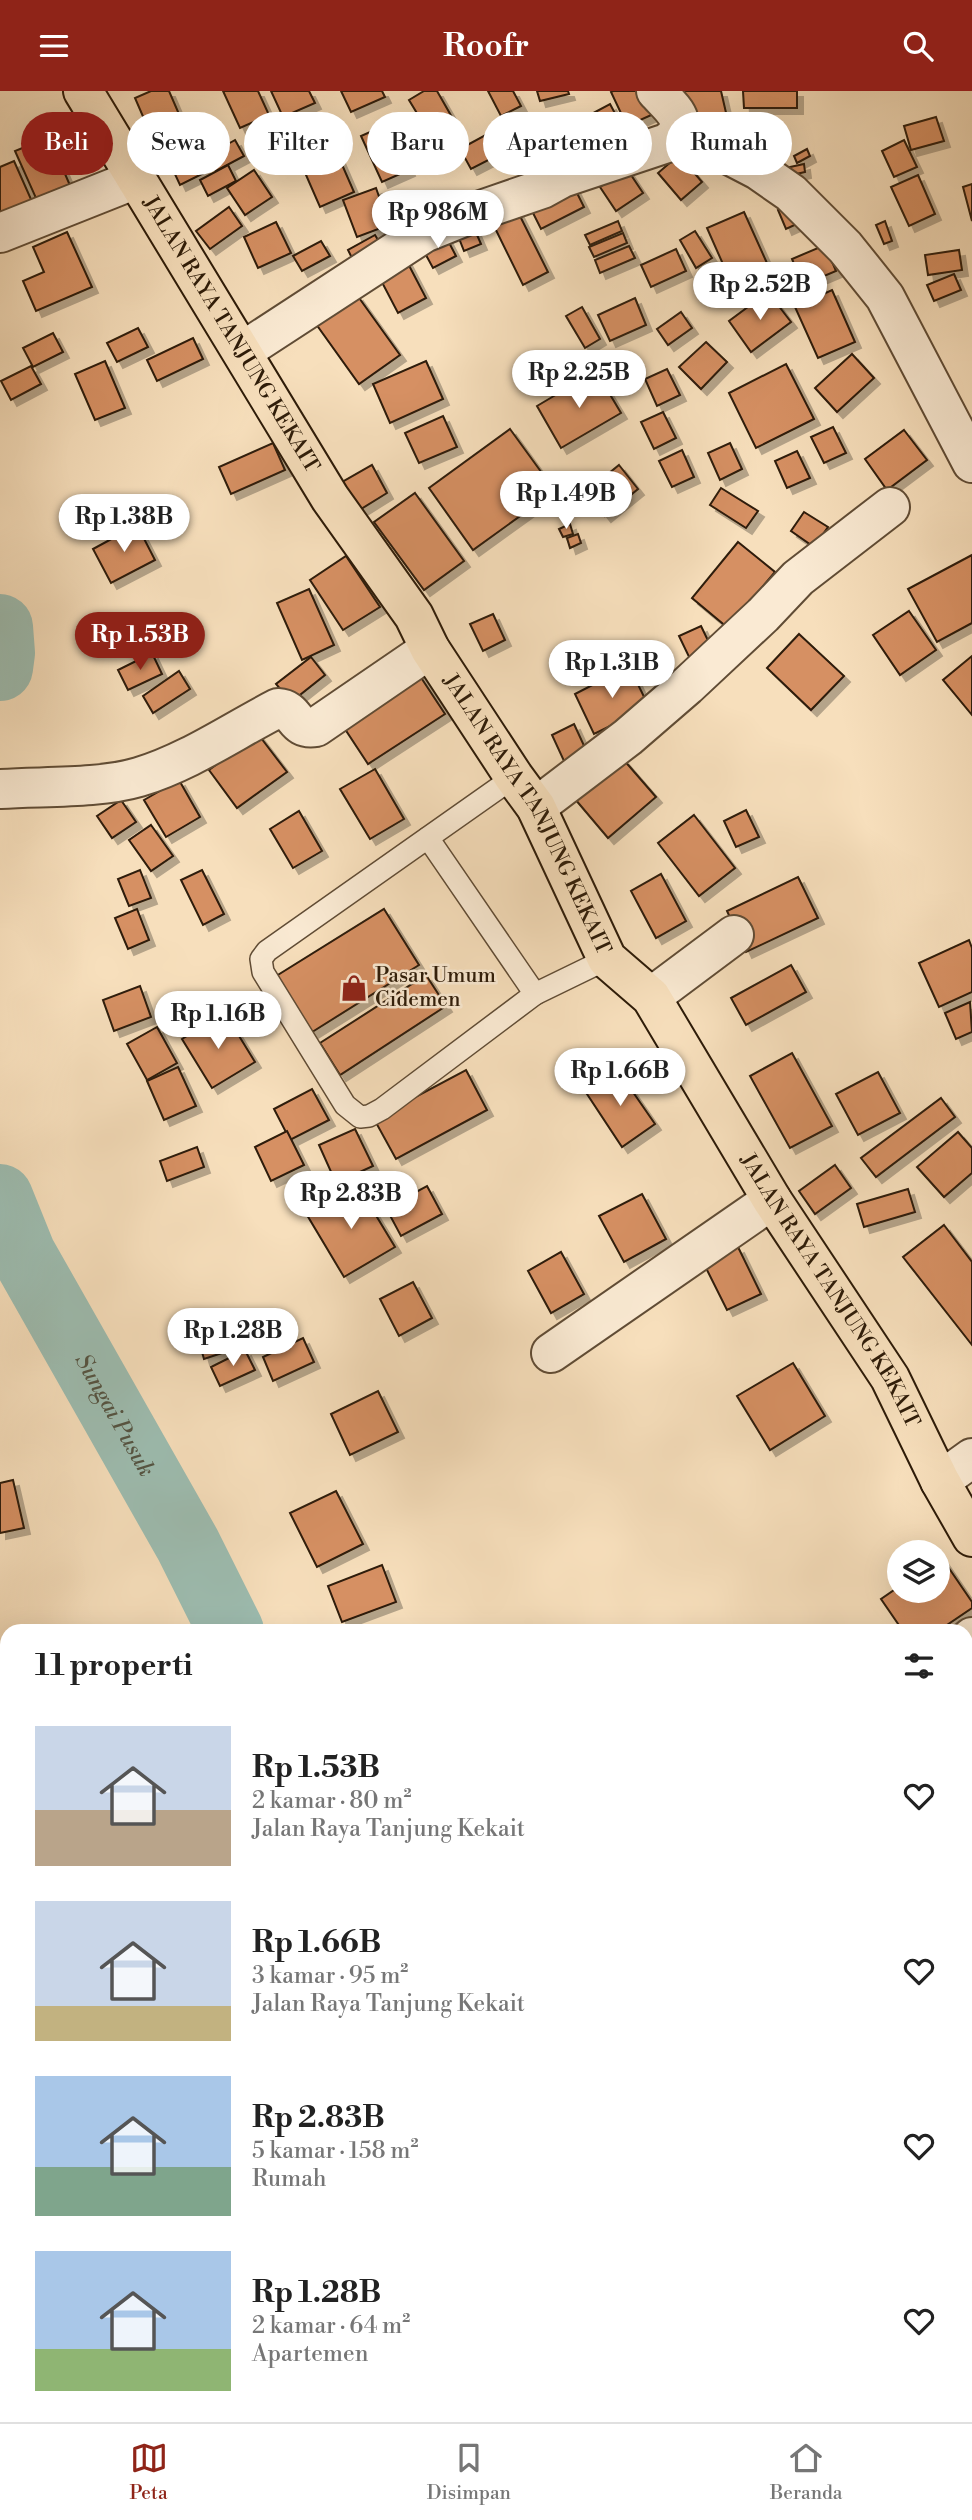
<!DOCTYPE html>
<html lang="id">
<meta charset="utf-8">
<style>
body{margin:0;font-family:"Libre Bodoni",serif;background:#f2f2f2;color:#222;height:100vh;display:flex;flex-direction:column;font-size:26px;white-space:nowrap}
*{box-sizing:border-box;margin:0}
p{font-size:23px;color:#767676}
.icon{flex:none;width:38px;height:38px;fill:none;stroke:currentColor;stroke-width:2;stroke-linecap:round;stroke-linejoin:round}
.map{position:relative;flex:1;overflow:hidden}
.side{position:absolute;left:0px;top:1533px;width:973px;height:798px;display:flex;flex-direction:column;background:#fff;border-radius:21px 21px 0 0;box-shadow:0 7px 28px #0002}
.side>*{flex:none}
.hud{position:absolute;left:21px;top:21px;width:931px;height:63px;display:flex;gap:14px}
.buttons{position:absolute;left:887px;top:1449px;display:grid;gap:14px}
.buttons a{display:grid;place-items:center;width:63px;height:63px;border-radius:50%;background:#fff;box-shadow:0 7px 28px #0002;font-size:35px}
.price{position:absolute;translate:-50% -60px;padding:0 16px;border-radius:24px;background:#fff;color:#222;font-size:23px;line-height:46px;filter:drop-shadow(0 2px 4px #0008)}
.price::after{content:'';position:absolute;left:50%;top:42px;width:21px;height:16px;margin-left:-10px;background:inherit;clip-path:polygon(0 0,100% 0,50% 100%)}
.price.current{background:#8f2418;color:#fff}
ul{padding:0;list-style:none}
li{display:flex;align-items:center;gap:21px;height:175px;padding:0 35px}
li span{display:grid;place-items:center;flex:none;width:196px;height:140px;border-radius:0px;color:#555}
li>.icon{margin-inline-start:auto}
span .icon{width:84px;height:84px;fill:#fffc;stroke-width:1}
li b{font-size:30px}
h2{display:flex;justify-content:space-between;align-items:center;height:84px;padding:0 35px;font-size:30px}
.tag{padding:0 24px;border-radius:32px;background:#fff;box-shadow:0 7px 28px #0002;font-size:24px;line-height:63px}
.tag.current{background:#8f2418;color:#fff}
header{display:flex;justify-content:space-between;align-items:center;height:91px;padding:0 35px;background:#8f2418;color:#fff;font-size:32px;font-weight:600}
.dock{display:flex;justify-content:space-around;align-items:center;height:98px;border-top:2px solid #e0e0e0;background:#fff;font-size:19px;color:#767676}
.dock a{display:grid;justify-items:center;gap:4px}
.dock .current{color:#8f2418}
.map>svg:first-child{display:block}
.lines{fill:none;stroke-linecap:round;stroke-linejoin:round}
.river{stroke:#9dbdb1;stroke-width:66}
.building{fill:#d69064;stroke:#2d1b08;stroke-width:2;filter:url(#shadow)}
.service-casing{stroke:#604c35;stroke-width:24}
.minor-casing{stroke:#604c35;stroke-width:42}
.primary-casing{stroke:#2d1b08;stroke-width:42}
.service{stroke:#faead3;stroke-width:21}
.minor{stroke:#faead3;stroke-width:38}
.primary{stroke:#f7dfbc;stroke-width:38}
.labels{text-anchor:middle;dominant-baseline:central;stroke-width:5;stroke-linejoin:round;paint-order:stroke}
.street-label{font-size:21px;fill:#2d1b08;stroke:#faead3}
.poi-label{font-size:21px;fill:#2d1b08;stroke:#faead3;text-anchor:start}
.water-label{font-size:23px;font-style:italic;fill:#545443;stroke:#faead3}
</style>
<header><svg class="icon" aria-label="menu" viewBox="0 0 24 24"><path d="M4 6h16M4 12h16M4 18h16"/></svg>Roofr<svg class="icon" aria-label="search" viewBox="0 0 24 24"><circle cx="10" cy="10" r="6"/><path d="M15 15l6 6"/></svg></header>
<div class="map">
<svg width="972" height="2331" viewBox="0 0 972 2331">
<defs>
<filter id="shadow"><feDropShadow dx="6" dy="6" stdDeviation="0" flood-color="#0004"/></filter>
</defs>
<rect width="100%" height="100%" fill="#f7dfbc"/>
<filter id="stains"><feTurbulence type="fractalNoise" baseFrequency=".00286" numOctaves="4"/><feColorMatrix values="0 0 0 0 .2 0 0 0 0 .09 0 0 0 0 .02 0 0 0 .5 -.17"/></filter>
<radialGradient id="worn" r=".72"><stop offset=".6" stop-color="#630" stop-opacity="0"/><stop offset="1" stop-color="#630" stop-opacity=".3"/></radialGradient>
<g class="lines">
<g class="river">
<polyline points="0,536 2,562 0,577"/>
<path id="s1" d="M 0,1106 L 23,1163 L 188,1454 L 231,1540"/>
<polyline points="611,2324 613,2331"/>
</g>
</g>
<g class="building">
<polygon points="151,0 169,0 182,30 151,44 135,7"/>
<polygon points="223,0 258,0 269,24 240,37"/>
<polygon points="271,0 309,0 315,12 283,26"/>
<polygon points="341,0 382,0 385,6 351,21"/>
<polygon points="424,0 437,0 453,28 429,42 409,9"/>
<polygon points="488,0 513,0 521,15 501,25"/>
<polygon points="537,0 568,0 569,3 540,10"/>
<polygon points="613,0 648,0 658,21 627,35 611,1"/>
<polygon points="682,0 721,0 727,26 689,34"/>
<polygon points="743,0 797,0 797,17 744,17"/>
<polygon points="610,13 627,45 602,59 584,27"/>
<polygon points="936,26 944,50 911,59 904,35"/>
<polygon points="388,33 409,79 382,91 361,45"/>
<polygon points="186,39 206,81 180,94 160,51"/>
<polygon points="444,40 451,55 424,69 416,55"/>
<polygon points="491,41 502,62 471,78 460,58"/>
<polygon points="49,46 72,99 39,114 15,60"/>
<polygon points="235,49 244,65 216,80 207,65"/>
<polygon points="904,49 917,76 894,86 882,60"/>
<polygon points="333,53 354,101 320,116 299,68"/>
<polygon points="773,55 780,71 759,61"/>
<polygon points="807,58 810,65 797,72 794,65"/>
<polygon points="679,64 702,91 681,109 658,82"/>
<polygon points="14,70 38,124 0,127 0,76"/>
<polygon points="804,73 805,81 792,84 790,76"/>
<polygon points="228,74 236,90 208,105 200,89"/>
<polygon points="627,78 643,102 616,120 600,96"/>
<polygon points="254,79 272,106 245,124 227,97"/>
<polygon points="918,84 935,123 909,135 891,96"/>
<polygon points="569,86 584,116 541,138 526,108"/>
<polygon points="972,93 972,130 963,96"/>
<polygon points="376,97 389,134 357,146 343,109"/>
<polygon points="791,114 799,132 786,138 778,119"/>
<polygon points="229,116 242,135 210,158 196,140"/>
<polygon points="517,119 548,181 523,194 492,131"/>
<polygon points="744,121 771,181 734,198 707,137"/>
<polygon points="471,130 481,153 464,160 455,137"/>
<polygon points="618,130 622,140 590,154 585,144"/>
<polygon points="885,130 892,150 884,153 876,134"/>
<polygon points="276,131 291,162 258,177 244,146"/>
<polygon points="443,140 456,165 433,177 420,153"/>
<polygon points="695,140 712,167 696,177 680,149"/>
<polygon points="67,141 92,196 36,220 23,190 44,181 33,156"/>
<polygon points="623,142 627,152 594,166 589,156"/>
<polygon points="375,144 384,159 356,175 348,159"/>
<polygon points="321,150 330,165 302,180 293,165"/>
<polygon points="825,154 836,180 803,194 792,168"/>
<polygon points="629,155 635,167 600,182 595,169"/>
<polygon points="676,158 686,180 651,196 641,174"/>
<polygon points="959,159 962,179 928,184 925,164"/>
<polygon points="402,161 426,207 398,222 374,176"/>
<polygon points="954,183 961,199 934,210 927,194"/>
<polygon points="832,199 855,251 818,267 795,216"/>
<polygon points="768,201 791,231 751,261 729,230"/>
<polygon points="357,204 400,264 359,293 316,233"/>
<polygon points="635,207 646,234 610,250 598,224"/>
<polygon points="582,216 600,248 585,257 566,225"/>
<polygon points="681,221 692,237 668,254 657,238"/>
<polygon points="138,237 148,256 117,271 107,252"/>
<polygon points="53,242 63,261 33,276 23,257"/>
<polygon points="193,247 203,268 157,290 147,269"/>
<polygon points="706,251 727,271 701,298 679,276"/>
<polygon points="852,263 874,287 837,321 815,297"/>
<polygon points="105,270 125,317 95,329 75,283"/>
<polygon points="426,270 443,308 390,332 373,293"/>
<polygon points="786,273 814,328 756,357 729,302"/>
<polygon points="31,275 41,293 11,309 1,290"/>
<polygon points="667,278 680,304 657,315 645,288"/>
<polygon points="596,280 621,322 561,357 537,315"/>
<polygon points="663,321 676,347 654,358 641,331"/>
<polygon points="443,325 457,356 419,372 405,342"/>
<polygon points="833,336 846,362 824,372 811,346"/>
<polygon points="510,338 555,400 473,459 429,397"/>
<polygon points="904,339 927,369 887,399 865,368"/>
<polygon points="273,352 285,379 231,403 219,376"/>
<polygon points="730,352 742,378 720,389 708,362"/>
<polygon points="682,359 694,386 672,396 659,370"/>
<polygon points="797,360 810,387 787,397 775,370"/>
<polygon points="372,374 387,402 353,423 337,394"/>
<polygon points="619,374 638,398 605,425 586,401"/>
<polygon points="721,397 758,420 746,437 710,414"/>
<polygon points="415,402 464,470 424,499 374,431"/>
<polygon points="804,421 828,436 814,456 791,440"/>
<polygon points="570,433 573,443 563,446 559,438"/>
<polygon points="137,434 155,469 111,492 93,458"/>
<polygon points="578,443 581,452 570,457 567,447"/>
<polygon points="738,451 775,481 728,537 692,507"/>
<polygon points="972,464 972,532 937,551 908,498"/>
<polygon points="346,465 380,516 343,539 310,489"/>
<polygon points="309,498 334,554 302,569 277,512"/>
<polygon points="909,520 936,559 900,584 873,544"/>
<polygon points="493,523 505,549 483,560 470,533"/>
<polygon points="701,535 714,562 692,572 679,545"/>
<polygon points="799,543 844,585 811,619 767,577"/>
<polygon points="152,562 162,583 128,599 118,579"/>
<polygon points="972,565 972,624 943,589"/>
<polygon points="311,566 325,584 291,611 276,593"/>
<polygon points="629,575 649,616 594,643 575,603"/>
<polygon points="179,580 190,598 153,622 143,605"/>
<polygon points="418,582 445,623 368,673 341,632"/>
<polygon points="574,633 586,659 564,670 552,644"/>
<polygon points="258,643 287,681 237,717 209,679"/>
<polygon points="623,668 656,706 608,747 575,708"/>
<polygon points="375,678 404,728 370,748 340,698"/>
<polygon points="179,689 200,726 166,746 144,709"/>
<polygon points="121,709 136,731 112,747 97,725"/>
<polygon points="746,719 759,746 736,756 724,730"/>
<polygon points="299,720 322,760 293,777 270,738"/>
<polygon points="694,724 735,777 699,805 658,752"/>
<polygon points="151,734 173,765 151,780 129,749"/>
<polygon points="140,779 151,807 129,815 118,788"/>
<polygon points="202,779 224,823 203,834 181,789"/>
<polygon points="661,783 686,830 656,847 631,800"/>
<polygon points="798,786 818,827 746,861 727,820"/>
<polygon points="137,818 149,849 128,858 115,827"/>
<polygon points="384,818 419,874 309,943 273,887"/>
<polygon points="969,849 972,857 972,901 939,916 919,872"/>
<polygon points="791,874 806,901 746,934 731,907"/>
<polygon points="426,884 446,915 340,984 320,952"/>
<polygon points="140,895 151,926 114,940 103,909"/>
<polygon points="970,911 972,941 956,948 945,922"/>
<polygon points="225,922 255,971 212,997 182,948"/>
<polygon points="157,936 177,972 147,989 127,953"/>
<polygon points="792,962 832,1035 790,1057 750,985"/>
<polygon points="178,976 196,1015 164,1029 147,990"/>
<polygon points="617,978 655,1033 622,1056 585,1000"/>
<polygon points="466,979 487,1019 396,1068 374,1028"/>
<polygon points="878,981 900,1022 858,1044 836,1003"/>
<polygon points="312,998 329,1029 290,1049 274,1018"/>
<polygon points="941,1007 955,1026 876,1086 861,1067"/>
<polygon points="355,1038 373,1075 336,1092 319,1054"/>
<polygon points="287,1040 304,1074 271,1090 255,1056"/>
<polygon points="958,1041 972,1057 972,1082 944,1106 917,1076"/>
<polygon points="197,1056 204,1076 167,1090 160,1070"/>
<polygon points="835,1074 851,1097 815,1123 799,1100"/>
<polygon points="357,1093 395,1156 344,1186 307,1124"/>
<polygon points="427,1095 442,1123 401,1145 386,1117"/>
<polygon points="908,1098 915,1121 864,1136 857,1113"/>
<polygon points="642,1103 666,1148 624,1171 599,1125"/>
<polygon points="944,1134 972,1171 972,1254 903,1166"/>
<polygon points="738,1156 761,1203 727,1219 704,1173"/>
<polygon points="561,1161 584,1203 551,1222 528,1180"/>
<polygon points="413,1191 432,1227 399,1245 380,1208"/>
<polygon points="229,1222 240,1256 204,1268 194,1233"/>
<polygon points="303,1247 314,1271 273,1290 263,1266"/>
<polygon points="245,1259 255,1279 220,1295 211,1276"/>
<polygon points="793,1272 825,1325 770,1359 737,1305"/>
<polygon points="378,1300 398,1341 350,1364 331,1323"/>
<polygon points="13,1389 24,1437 0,1442 0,1392"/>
<polygon points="336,1400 363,1453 317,1476 290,1422"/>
<polygon points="942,1467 972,1511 972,1517 938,1540 903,1540 881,1508 900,1495 900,1500 938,1500 938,1469"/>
<polygon points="382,1474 396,1511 342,1531 328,1495"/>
<polygon points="972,1558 972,1594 971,1594 966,1585 966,1561"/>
<polygon points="7,1814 7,1834 0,1835 0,1815"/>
</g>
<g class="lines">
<defs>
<g id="service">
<polyline points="514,686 267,860 261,868 263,881 345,1014 360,1026 369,1025 382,1018 535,903 607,868"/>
<polyline points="428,747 535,903"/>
</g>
<g id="minor">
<polyline points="679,38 758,79 791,102 845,156 885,206 972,372"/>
<polyline points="0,142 136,88"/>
<path d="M 243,260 L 424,142 L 481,119 L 542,98 L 562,87 L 667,52 C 694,32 671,17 656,0"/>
<path d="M 0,698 C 43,695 98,698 139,686 C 189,671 233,640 278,617 C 298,618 292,640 316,636 L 430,558"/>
<polyline points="536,716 628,646 687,595 763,524 798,487 890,416"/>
<polyline points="651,906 734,844"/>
<polyline points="551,1262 772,1109"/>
<polyline points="940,1390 972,1367"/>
<polyline points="966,1551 972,1546"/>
<polyline points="0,2305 2,2315 7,2321"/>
</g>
<g id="primary">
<path id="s2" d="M 83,0 L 330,407 L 414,525 L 430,558 L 514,686 L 536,716 L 607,868 L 651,906 L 772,1109 L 890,1287 L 940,1390 L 972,1446"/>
</g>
</defs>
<use href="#service" class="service-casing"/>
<use href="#minor" class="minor-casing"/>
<use href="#primary" class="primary-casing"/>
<use href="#service" class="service"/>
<use href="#minor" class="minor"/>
<use href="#primary" class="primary"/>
</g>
<defs>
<symbol id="shop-bare" viewBox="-9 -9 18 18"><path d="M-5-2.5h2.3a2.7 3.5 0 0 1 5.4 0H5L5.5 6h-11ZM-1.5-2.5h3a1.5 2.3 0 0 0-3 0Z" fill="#8f2418" stroke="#faead3" stroke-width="2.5" paint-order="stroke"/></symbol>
</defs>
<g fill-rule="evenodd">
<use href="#shop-bare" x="335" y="878" width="38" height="38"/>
</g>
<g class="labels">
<g class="street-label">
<text stroke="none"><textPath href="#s2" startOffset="285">JALAN RAYA TANJUNG KEKAIT</textPath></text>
<text stroke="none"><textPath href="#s2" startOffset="850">JALAN RAYA TANJUNG KEKAIT</textPath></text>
<text stroke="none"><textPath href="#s2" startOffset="1418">JALAN RAYA TANJUNG KEKAIT</textPath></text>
</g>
<g class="poi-label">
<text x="375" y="885">Pasar Umum<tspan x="375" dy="24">Cidemen</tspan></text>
</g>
<g class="water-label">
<text stroke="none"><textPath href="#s1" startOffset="247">Sungai Pusuk</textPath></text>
</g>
</g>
<rect width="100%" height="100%" filter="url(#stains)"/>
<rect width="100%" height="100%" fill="url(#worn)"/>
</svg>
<div class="buttons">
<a><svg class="icon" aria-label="layers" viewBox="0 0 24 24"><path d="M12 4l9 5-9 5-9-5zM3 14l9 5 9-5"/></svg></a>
</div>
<b class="price" style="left:438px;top:159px">Rp 986M</b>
<b class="price" style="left:760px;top:231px">Rp 2.52B</b>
<b class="price" style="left:579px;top:319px">Rp 2.25B</b>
<b class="price" style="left:566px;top:440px">Rp 1.49B</b>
<b class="price" style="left:124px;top:463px">Rp 1.38B</b>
<b class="price current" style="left:140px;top:581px">Rp 1.53B</b>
<b class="price" style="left:612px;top:609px">Rp 1.31B</b>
<b class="price" style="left:218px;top:960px">Rp 1.16B</b>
<b class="price" style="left:620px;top:1017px">Rp 1.66B</b>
<b class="price" style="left:351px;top:1140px">Rp 2.83B</b>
<b class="price" style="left:233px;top:1277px">Rp 1.28B</b>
<div class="hud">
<a class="tag current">Beli</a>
<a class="tag">Sewa</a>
<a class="tag">Filter</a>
<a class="tag">Baru</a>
<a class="tag">Apartemen</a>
<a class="tag">Rumah</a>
</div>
<section class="side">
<h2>11 properti<svg class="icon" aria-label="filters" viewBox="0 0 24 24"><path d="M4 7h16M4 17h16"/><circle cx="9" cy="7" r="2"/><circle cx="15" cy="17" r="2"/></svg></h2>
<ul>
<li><span style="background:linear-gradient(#c9d6e8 60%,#b9a48a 0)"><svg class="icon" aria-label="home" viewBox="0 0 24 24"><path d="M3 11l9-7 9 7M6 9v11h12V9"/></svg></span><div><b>Rp 1.53B</b><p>2 kamar · 80 m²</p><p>Jalan Raya Tanjung Kekait</p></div><svg class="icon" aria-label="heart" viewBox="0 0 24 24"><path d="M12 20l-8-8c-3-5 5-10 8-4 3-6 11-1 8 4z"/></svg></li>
<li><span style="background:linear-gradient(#c9d6e8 75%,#c2b280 0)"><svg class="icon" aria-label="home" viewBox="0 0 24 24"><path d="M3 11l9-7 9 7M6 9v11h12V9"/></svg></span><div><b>Rp 1.66B</b><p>3 kamar · 95 m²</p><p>Jalan Raya Tanjung Kekait</p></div><svg class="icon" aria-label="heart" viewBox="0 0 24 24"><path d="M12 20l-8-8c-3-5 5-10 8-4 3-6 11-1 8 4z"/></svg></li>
<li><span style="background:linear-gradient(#a9c7e8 65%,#7fa58c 0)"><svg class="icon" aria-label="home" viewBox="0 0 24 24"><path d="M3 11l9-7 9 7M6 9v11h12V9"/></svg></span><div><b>Rp 2.83B</b><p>5 kamar · 158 m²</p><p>Rumah</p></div><svg class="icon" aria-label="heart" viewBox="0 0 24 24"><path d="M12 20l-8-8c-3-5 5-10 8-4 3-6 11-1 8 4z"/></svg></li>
<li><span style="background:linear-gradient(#a9c7e8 70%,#8fb573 0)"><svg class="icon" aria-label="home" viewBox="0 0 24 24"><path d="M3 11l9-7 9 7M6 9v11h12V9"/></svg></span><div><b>Rp 1.28B</b><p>2 kamar · 64 m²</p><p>Apartemen</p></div><svg class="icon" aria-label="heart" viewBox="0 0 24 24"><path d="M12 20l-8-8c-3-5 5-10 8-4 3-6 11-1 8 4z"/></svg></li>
</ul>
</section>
</div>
<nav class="dock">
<a class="current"><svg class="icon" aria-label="map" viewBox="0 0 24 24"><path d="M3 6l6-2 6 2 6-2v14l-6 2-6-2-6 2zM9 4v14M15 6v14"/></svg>Peta</a>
<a><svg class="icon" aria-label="saved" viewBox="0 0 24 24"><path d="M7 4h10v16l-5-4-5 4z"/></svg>Disimpan</a>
<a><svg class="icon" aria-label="home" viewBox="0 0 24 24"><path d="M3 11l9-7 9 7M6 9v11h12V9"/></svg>Beranda</a>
</nav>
